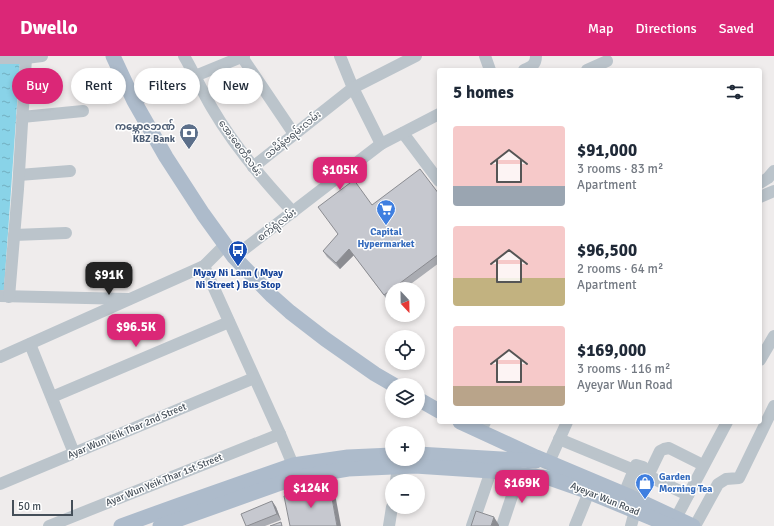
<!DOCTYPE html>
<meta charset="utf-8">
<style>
body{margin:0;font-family:Signika,"Noto Sans Myanmar",sans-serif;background:#f2f2f3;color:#1f2937;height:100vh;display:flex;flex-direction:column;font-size:15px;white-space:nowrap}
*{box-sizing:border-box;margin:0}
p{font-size:13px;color:#747a83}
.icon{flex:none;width:22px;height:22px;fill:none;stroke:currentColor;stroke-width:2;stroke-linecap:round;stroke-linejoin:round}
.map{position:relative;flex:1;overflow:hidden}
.drawer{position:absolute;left:437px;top:12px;width:325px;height:356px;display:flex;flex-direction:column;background:#fff;border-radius:4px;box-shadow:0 2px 6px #0003}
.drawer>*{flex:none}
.top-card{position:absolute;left:12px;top:12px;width:365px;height:36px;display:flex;gap:8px}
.needle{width:26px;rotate:158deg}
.tools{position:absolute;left:385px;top:226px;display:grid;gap:8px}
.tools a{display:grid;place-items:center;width:40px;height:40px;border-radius:50%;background:#fff;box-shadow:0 2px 6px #0003;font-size:20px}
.scale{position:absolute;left:12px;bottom:10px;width:61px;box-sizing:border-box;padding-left:4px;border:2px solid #454f59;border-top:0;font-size:11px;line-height:14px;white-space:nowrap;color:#454f59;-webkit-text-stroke:3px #fff;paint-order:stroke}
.price{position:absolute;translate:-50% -34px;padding:0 9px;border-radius:8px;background:#db2777;color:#fff;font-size:13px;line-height:26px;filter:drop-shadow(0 1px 2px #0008)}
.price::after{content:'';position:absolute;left:50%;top:24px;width:12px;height:9px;margin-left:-6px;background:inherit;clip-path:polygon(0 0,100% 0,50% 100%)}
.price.on{background:#222;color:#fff}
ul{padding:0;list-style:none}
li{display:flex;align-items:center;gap:12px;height:100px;padding:0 16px}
li span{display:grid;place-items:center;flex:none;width:112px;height:80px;border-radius:4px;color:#555}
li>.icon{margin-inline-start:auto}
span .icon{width:48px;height:48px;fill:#fffc;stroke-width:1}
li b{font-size:17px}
h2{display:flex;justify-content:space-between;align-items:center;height:48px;padding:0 16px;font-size:17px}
.pill{padding:0 14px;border-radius:18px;background:#fff;box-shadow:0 2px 6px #0003;font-size:14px;line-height:36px}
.pill.on{background:#db2777;color:#fff}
header{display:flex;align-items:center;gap:24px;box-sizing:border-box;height:56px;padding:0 20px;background:#db2777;color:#fff}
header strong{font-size:19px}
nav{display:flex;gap:22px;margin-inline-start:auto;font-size:14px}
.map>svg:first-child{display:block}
.water{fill:url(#water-ripples)}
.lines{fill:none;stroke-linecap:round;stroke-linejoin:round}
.minor{stroke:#bbc4cb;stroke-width:12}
.major{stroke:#adbbcb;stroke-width:15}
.wall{fill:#aaacb2}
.shaded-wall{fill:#8b8c91}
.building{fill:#c6c8cf;stroke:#8b8c91}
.labels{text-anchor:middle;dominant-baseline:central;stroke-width:3;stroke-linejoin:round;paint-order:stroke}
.service-label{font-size:10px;font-weight:bold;fill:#4e5e75;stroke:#fff;text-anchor:end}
.street-label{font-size:10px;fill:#454f59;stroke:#fff}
.shop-label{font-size:10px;font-weight:bold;fill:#366cbe;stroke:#fff}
.transit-label{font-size:10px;font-weight:bold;fill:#164399;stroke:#fff}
</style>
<header>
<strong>Dwello</strong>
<nav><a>Map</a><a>Directions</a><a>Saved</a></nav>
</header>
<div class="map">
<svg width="774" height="470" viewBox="0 0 774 470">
<defs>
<pattern id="water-ripples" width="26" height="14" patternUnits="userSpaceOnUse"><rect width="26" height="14" fill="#89d3e8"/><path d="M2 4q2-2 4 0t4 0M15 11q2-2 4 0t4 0" fill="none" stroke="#72aebf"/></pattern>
</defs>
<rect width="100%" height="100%" fill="#efecec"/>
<polygon class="water" points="20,6 4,234 0,234 0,7"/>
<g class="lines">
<g class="minor">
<path d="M 184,0 C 194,17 202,35 212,52 C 234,90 263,124 293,156"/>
<polyline points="340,0 353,32 381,88"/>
<polyline points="485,0 490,14"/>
<polyline points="242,1 294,78"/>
<polyline points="0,2 26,2 42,0"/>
<path d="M 524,14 C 531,11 536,9 536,0"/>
<polyline points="587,14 607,5"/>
<polyline points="134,45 244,0"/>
<polyline points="22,61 83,55"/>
<polyline points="403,77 439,125"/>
<polyline points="253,111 353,32 416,0"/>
<polyline points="19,119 70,115"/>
<polyline points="760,127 768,122 774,115"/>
<polyline points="760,141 774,135"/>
<polyline points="14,179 66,177"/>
<polyline points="234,201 381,88 439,58"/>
<polyline points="204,210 280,378 293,409 294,418"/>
<polyline points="0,240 129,243"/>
<polyline points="9,241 18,133 26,2"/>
<polyline points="30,288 74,397"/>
<polyline points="0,301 204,210 225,189"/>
<polyline points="760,304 774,280"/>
<polyline points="52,341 229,266"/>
<polyline points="480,376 485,366"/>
<polyline points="559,383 634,414"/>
<polyline points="549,406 567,366"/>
<polyline points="642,417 688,439"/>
<polyline points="648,420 660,395 664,393 669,392 703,409"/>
<polyline points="396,425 398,410"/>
<polyline points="0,428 254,322"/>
<polyline points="624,438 636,409 643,411 631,441"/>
<polyline points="676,462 727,366"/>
<polyline points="49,470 280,378"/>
<polyline points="389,470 392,451"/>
<polyline points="472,470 491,415"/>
<polyline points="502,470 519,419"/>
<polyline points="575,470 589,436"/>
<polyline points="631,470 635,455 638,448"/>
<polyline points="695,470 718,428 726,423 739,422 774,350"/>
</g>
<g class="major">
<polyline points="113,0 134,45 166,101 203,158 234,201 272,240 290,256 325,283 375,318 394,329"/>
<polyline points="418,343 439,355"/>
<polyline points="460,366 536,401 631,441 693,470"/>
<polyline points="418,398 536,405"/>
<polyline points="121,470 179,449 293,409 348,401 392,399"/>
<polyline points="160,470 295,422 348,413 415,410 491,415 549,422 589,436 671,470"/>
</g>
</g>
<g class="wall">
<polygon points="439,138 439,207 404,233 392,233 392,242 388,245 354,199 340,213 327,201 323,195 372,149"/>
<polygon points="272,445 276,451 281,464 265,470 246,470"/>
</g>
<g class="shaded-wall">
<polygon points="349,193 354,199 340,213 336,207"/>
<polygon points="330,431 335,438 341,470 337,470"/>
<polygon points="272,445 276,451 281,464 277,458"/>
<polygon points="494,461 499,469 499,470 491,470"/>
</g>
<g class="building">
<polygon points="420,113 439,138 439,198 384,239 349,193 336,207 323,195 338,178 318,151 354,124 372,149"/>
<polygon points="330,431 337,470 290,470 284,440"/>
<polygon points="272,445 277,458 247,470 246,470 241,458"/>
<polygon points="476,455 494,461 491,470 471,470"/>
<polygon points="281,466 282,470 270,470"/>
</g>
<defs>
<symbol id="bank-pin" viewBox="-11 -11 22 30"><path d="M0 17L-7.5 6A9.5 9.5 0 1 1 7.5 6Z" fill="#5c6f8a" stroke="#fff"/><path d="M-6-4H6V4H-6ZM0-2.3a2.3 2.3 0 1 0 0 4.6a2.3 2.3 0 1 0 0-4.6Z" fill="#fff"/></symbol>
<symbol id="supermarket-pin" viewBox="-11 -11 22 30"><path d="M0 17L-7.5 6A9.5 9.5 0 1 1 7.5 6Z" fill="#3f7fe0" stroke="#fff"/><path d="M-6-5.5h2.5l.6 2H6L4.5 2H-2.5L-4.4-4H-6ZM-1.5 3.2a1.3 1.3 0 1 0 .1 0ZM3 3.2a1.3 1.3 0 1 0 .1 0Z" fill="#fff"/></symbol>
<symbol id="bus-pin" viewBox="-11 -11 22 30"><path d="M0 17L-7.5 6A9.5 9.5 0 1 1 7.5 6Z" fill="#1a4fb4" stroke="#fff"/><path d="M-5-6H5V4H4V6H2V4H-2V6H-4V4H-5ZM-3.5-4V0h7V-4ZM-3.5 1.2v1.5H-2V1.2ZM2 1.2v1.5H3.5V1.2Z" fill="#fff"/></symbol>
<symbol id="shop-pin" viewBox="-11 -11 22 30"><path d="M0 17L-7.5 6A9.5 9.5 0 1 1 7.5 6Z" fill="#3f7fe0" stroke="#fff"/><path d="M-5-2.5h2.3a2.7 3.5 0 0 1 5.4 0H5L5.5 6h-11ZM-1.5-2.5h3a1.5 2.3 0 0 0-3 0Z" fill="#fff"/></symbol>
</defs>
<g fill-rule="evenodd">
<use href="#bank-pin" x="178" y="66" width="22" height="30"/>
<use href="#supermarket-pin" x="375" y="142" width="22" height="30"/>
<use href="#bus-pin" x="227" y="183" width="22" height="30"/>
<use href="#shop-pin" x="634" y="416" width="22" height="30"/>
</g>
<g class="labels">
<g class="service-label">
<text x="175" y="71">ကမ္ဘောဇဘဏ်<tspan x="175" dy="12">KBZ Bank</tspan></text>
</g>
<g class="street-label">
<text transform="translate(293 79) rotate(-39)">သမိန်ဗရမ်းလမ်း</text>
<text transform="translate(240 92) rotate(54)">အေးစေတီလမ်း</text>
<text transform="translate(277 169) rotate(-38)">စက်ရုံလမ်း</text>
<text transform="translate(127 375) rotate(-23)">Ayar Wun Yeik Thar 2nd Street</text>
<text transform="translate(164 424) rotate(-22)">Ayar Wun Yeik Thar 1st Street</text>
<text transform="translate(605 443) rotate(22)">Ayeyar Wun Road</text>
</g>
<g class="shop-label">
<text x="386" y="176">Capital<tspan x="386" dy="12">Hypermarket</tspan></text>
<text x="659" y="421" text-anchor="start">Garden<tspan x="659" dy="12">Morning Tea</tspan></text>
</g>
<g class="transit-label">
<text x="238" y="217">Myay Ni Lann ( Myay<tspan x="238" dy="12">Ni Street ) Bus Stop</tspan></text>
</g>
</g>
</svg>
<div class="tools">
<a><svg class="needle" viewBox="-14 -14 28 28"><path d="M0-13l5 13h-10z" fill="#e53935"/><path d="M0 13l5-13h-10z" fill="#747a83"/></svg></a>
<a><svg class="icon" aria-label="locate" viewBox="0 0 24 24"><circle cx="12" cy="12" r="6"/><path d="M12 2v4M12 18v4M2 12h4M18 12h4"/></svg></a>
<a><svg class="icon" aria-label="layers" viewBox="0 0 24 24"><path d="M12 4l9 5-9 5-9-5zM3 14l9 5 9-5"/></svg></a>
<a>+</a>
<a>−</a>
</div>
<div class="scale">50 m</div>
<b class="price" style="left:340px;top:135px">$105K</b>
<b class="price on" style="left:109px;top:240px">$91K</b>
<b class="price" style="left:136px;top:292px">$96.5K</b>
<b class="price" style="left:522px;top:448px">$169K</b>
<b class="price" style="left:311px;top:453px">$124K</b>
<div class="top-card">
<a class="pill on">Buy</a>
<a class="pill">Rent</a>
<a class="pill">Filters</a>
<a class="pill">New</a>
</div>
<section class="drawer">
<h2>5 homes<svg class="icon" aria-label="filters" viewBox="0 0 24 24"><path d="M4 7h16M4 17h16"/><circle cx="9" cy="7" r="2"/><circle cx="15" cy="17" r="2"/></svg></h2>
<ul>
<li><span style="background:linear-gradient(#f6c9c9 75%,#9aa5b1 0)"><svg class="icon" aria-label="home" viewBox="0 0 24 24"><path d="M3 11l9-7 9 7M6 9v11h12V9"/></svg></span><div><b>$91,000</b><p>3 rooms · 83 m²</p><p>Apartment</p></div></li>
<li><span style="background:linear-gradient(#f6c9c9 65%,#c2b280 0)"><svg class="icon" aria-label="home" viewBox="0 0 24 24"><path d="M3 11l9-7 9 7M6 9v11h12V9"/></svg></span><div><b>$96,500</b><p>2 rooms · 64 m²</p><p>Apartment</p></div></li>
<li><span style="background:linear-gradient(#f6c9c9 75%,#b9a48a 0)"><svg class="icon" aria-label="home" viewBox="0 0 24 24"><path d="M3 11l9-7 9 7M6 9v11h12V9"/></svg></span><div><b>$169,000</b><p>3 rooms · 116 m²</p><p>Ayeyar Wun Road</p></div></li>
</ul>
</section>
</div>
